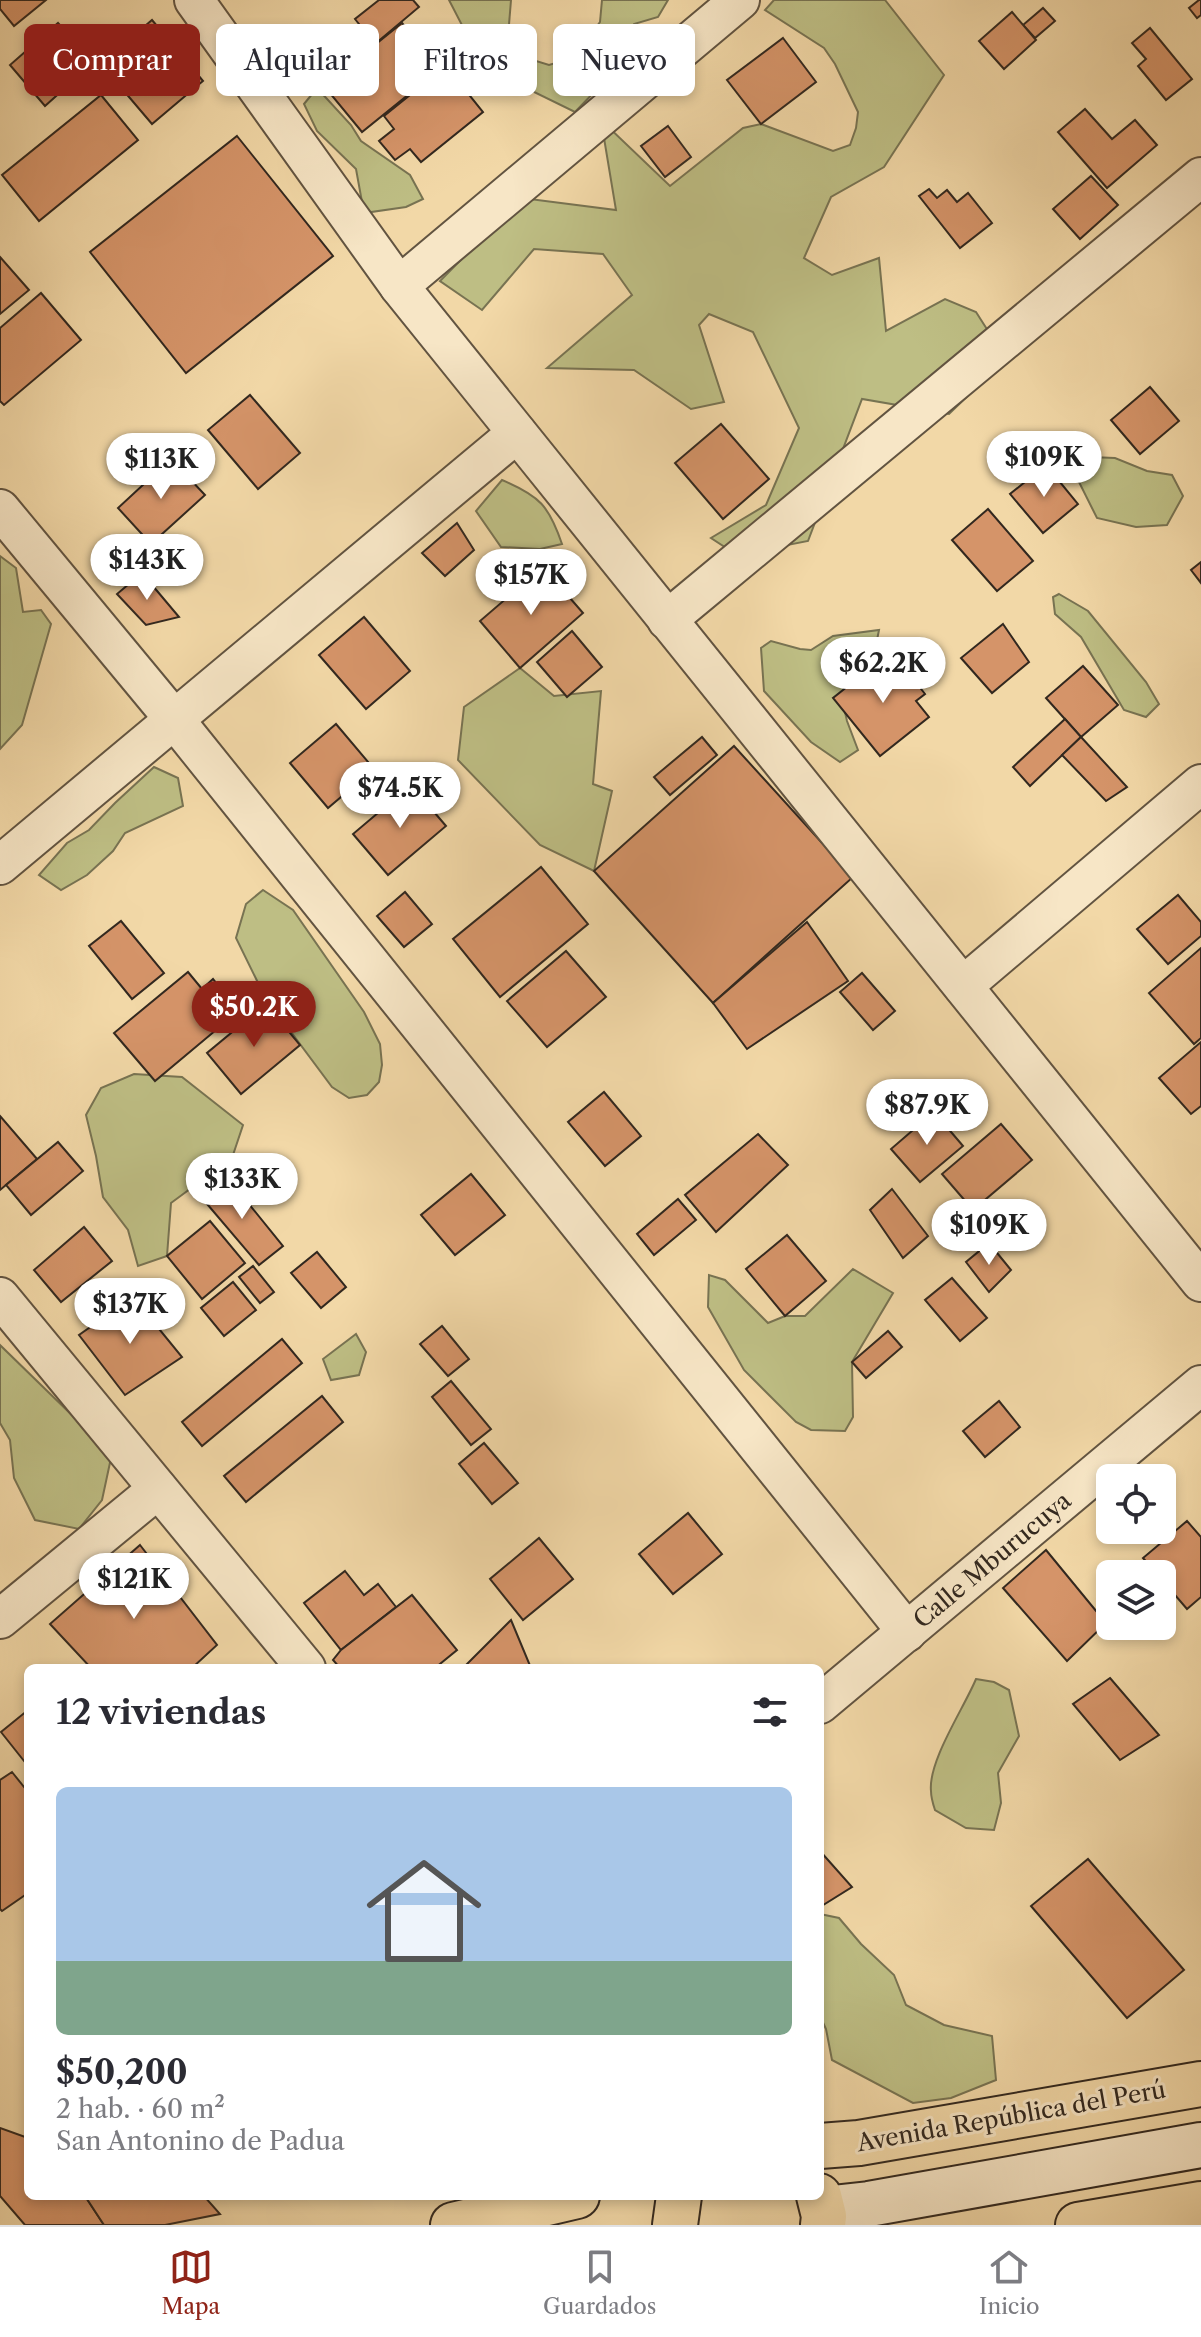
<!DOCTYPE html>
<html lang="es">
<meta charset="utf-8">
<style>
body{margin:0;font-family:"Libre Caslon Text",serif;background:#f2f2f3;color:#2b2b33;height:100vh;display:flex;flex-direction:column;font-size:30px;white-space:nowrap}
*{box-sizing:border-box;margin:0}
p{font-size:26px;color:#7c7c81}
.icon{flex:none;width:44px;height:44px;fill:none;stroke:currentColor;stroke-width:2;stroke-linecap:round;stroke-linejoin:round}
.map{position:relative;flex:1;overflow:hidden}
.drawer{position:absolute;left:24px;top:1664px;width:800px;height:536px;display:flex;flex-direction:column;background:#fff;border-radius:12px;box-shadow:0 4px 12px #0003}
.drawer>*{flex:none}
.hud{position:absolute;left:24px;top:24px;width:800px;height:72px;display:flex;gap:16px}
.controls{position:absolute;left:1096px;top:1464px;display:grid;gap:16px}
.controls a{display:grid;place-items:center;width:80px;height:80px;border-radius:12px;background:#fff;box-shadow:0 4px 12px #0003;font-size:40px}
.price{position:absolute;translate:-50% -68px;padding:0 18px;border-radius:28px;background:#fff;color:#222;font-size:26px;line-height:52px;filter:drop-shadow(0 2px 4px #0008)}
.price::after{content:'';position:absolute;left:50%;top:48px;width:24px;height:18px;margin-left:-12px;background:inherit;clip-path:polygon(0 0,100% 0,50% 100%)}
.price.active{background:#8f2418;color:#fff}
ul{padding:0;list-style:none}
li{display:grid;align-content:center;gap:16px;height:424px;padding:0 32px}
li span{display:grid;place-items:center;height:248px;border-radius:12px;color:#555}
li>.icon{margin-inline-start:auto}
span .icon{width:144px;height:144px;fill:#fffc;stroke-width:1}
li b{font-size:34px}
h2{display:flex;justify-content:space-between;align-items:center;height:96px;padding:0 32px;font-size:34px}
.chip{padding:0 28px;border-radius:12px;background:#fff;box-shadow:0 4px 12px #0003;font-size:28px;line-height:72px}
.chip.active{background:#8f2418;color:#fff}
.tab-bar{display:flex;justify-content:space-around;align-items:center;height:112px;border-top:2px solid #e1e1e2;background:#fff;font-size:22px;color:#7c7c81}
.tab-bar a{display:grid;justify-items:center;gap:4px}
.tab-bar .active{color:#8f2418}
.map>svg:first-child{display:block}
.green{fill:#bebe84;stroke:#787352;stroke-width:2}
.building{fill:#d59469;stroke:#32281f;stroke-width:2}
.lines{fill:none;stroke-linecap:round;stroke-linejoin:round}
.street-casing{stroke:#625441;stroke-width:42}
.secondary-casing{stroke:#32281f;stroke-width:48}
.highway-casing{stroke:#32281f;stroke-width:48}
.street{stroke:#f7e6c6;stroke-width:38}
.secondary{stroke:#f7e6c6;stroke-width:44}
.highway{stroke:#f2d8a7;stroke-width:44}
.labels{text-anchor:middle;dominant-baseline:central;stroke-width:6;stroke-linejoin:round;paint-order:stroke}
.street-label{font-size:24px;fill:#32281f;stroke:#f7e6c6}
</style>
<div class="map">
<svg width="1201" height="2225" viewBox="0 0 1201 2225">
<rect width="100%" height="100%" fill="#f2d8a7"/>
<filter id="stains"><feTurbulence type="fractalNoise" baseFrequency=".0025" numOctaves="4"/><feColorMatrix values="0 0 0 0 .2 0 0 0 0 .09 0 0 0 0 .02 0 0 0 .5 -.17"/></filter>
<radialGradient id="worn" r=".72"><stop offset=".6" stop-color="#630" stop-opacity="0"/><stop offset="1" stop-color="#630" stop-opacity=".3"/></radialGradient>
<g class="green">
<polygon points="449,0 511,0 508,37 510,53 549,65 573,58 600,22 602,0 668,0 658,17 634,24 616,64 603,83 575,112 522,86 473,86 454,51 464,29"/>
<polygon points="774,0 885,0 944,75 884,167 831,197 804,258 832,275 879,258 886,331 945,299 976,312 1006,359 949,414 862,399 808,541 737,555 711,538 766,505 799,428 753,332 709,314 699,325 724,402 691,409 634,370 547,368 632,295 603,254 534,249 482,310 440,281 522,198 616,210 601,120 670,186 743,128 761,124 833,151 850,145 856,128 858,112 835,64 824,48 765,10"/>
<polygon points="317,88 351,125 361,141 410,175 423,199 406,207 364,213 356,169 317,131 304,104"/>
<polygon points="1090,457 1115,458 1147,471 1172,475 1183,496 1167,525 1136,527 1097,518 1073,470"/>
<path d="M 502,480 C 540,496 549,506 562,544 L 540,549 L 501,547 L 476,511 Z"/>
<polygon points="0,556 16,568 23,612 41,610 51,624 22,725 0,749"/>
<polygon points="1059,594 1088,611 1146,682 1159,704 1146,717 1124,710 1081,637 1055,614 1053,597"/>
<polygon points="879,630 875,650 853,672 841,695 847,721 858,750 840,762 811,742 764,691 761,648 771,641 800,649 811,650 833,636"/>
<polygon points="520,668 554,696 601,691 593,784 612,791 594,871 540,845 458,760 464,707"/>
<polygon points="154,767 178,778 183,806 125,833 113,851 87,875 61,890 39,875 67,843 89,830 115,803"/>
<polygon points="263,890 293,910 364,1012 380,1044 382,1065 379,1082 367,1095 349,1098 332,1087 265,997 236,938 246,904"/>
<polygon points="134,1074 182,1077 243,1125 232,1158 171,1203 167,1256 138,1266 128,1230 103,1197 96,1156 86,1115 101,1088"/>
<polygon points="853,1269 893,1293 852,1362 853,1417 845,1431 811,1430 796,1422 744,1370 708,1307 709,1275 725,1280 768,1323 785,1316 805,1316"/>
<polygon points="356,1334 366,1352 359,1375 331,1380 323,1359"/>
<polygon points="0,1345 79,1422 111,1458 102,1500 79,1529 35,1520 14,1478 10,1440 0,1423"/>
<path d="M 976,1679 L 994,1682 L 1009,1690 L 1019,1736 L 998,1773 L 1001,1803 L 994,1830 L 966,1828 L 935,1810 C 933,1804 931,1797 931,1791 C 928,1761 964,1708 976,1679 Z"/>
<polygon points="820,1914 839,1918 861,1944 894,1975 906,2005 944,2025 992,2036 996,2080 951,2098 913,2103 832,2060 826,2029 820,2016"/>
</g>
<g class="building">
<polygon points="0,0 46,0 14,26 0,9"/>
<polygon points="379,0 413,0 419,7 375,44 355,19"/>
<polygon points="1199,0 1201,0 1201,15 1197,18 1189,8"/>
<polygon points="1043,8 1055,21 1035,38 1023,25"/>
<polygon points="1012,12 1036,40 1004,69 979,41"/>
<polygon points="152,20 203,81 152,124 101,64"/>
<polygon points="58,23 94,62 45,106 10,65"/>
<polygon points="402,23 440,69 362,132 324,86"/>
<polygon points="1150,28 1192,79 1166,100 1138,66 1146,59 1132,43"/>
<polygon points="783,38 816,82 761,124 727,80"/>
<polygon points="446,66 483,112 421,162 410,149 395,160 379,141 394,129 384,116"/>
<polygon points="101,95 138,140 39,221 2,175"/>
<polygon points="1085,109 1112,139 1135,120 1157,145 1107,188 1058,132"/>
<polygon points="668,126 691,157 665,177 641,146"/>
<polygon points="237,136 333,256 186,373 90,252"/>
<polygon points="1091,176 1118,205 1080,239 1053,209"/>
<polygon points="929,189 937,198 947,190 957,202 968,193 992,223 960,248 919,196"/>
<polygon points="0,257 29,290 0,314"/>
<polygon points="41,293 81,340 4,405 0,401 0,328"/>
<polygon points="1150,387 1179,421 1140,454 1111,420"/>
<polygon points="250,395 300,453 258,489 208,430"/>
<polygon points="721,424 769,479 723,519 675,463"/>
<polygon points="171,459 205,495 151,544 118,508"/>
<polygon points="1046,465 1078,504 1043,533 1010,494"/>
<polygon points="988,509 1033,561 997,591 952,540"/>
<polygon points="457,523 474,550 445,576 422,553"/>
<polygon points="1201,562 1201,583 1191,570"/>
<polygon points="543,567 583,613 520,668 480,621"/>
<polygon points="142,573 179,617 146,625 117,594"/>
<polygon points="364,617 410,671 366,709 319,655"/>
<polygon points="1003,624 1029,662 992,693 961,658"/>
<polygon points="572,631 602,667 567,697 537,662"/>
<polygon points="882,659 890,668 899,661 925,694 916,701 929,717 880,756 833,698"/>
<polygon points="1083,666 1118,705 1081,737 1046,698"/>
<polygon points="1065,719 1081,737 1030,786 1013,767"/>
<polygon points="336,724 374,769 328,808 290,763"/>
<polygon points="702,737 717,755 670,795 654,777"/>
<polygon points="1081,737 1127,787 1106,801 1062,755"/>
<polygon points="734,746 853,877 713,1003 594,871"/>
<polygon points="411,785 446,826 388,875 353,834"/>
<polygon points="541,867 588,924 500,997 453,939"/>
<polygon points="405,892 432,924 404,947 377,916"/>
<polygon points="1178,895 1201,922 1201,936 1168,964 1137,929"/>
<polygon points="121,921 164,973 132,999 89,946"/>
<polygon points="807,922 848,981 747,1049 713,1003"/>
<polygon points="1201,948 1201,1038 1194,1044 1149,993"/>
<polygon points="566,951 606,997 547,1047 507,1001"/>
<polygon points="188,972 202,989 213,979 228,998 216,1007 228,1020 155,1081 114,1033"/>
<polygon points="862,973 895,1011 873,1030 840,992"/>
<polygon points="266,1004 300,1045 241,1094 207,1053"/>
<polygon points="1201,1042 1201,1106 1191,1114 1159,1078"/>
<polygon points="604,1092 641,1136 605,1166 568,1122"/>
<polygon points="934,1112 963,1146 920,1182 891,1149"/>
<polygon points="0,1116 37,1159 0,1190"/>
<polygon points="1001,1124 1032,1160 973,1210 942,1174"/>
<polygon points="758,1134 788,1165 716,1232 685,1195"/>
<polygon points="58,1142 83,1171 31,1215 6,1185"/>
<polygon points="471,1174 505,1215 455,1255 421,1215"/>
<polygon points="227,1177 283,1246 259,1265 202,1198"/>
<polygon points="892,1189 928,1236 903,1258 870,1210"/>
<polygon points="678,1199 696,1220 654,1255 637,1234"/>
<polygon points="210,1221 245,1263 202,1299 167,1256"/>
<polygon points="84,1227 112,1261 61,1302 34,1270"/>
<polygon points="787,1235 826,1281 785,1316 746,1269"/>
<polygon points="989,1243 1011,1270 989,1292 966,1262"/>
<polygon points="317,1252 346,1287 321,1308 291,1273"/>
<polygon points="253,1266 274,1292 260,1303 239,1277"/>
<polygon points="952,1278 987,1318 960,1341 925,1300"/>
<polygon points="233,1282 256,1310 224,1336 201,1308"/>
<polygon points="133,1297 182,1357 125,1395 79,1335"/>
<polygon points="442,1326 469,1359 448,1376 420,1344"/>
<polygon points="888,1331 902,1347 866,1378 852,1362"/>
<polygon points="282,1339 302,1363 202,1446 182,1422"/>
<polygon points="451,1381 491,1429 471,1445 432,1397"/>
<polygon points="322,1396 343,1422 246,1502 224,1476"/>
<polygon points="999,1401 1020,1427 985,1457 963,1431"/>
<polygon points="484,1443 518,1483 492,1504 459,1464"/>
<polygon points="688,1513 722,1554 673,1594 639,1554"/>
<polygon points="1187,1521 1201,1537 1201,1597 1187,1609 1162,1580 1162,1574 1157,1574 1143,1558"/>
<polygon points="539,1538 573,1579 523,1620 490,1579"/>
<polygon points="140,1545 217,1645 192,1668 91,1668 50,1624"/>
<polygon points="1046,1550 1106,1623 1067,1661 1003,1588"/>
<polygon points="345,1571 364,1595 378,1584 396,1607 341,1650 304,1603"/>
<polygon points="412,1595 457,1650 435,1668 340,1668 333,1660 341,1650"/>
<polygon points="511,1620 531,1668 463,1668"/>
<polygon points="1110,1678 1159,1735 1120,1760 1073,1704"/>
<polygon points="28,1710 28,1766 1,1732"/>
<polygon points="12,1772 28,1792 28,1893 2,1911 0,1909 0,1780"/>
<polygon points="820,1851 852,1887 820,1907"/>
<polygon points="1088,1859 1184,1970 1127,2018 1031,1906"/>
<polygon points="0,2128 28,2138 28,2196 85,2196 104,2225 25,2225 0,2196"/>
<polygon points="85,2196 204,2196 220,2214 165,2225 104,2225"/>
</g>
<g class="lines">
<defs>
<g id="street">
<polyline points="194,0 399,286 1201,1282"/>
<polyline points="399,286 740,0"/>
<polyline points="0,509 174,719 907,1632"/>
<polyline points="667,620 1201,177"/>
<polyline points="0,865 517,433"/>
<polyline points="963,986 1201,784"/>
<polyline points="0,1297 306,1668"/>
<polyline points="0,1619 158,1489"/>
<polyline points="820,1704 1201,1385"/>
</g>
<polyline id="secondary" points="823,2209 869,2204 1201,2145"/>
<g id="highway">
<polyline points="820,2146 859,2143 1201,2084"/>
<polyline points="819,2196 824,2216 823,2225"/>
<polyline points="453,2225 577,2196"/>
<polyline points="675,2225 679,2196"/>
<polyline points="1078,2225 1201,2204"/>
</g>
</defs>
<use href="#street" class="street-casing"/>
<use href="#secondary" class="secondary-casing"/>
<use href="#highway" class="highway-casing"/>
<use href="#street" class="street"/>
<use href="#secondary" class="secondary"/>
<use href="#highway" class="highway"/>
</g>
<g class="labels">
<g class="street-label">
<text transform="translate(992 1560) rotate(-40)">Calle Mburucuya</text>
<text transform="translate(1011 2116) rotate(-10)">Avenida República del Perú</text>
</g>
</g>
<rect width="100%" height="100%" filter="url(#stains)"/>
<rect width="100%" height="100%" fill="url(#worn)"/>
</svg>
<div class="controls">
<a><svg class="icon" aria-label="locate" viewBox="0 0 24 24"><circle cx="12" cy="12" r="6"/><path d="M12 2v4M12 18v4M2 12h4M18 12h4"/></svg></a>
<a><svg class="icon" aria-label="layers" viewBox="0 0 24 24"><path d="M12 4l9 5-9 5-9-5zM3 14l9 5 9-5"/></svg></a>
</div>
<b class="price" style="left:1044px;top:499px">$109K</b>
<b class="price" style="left:161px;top:501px">$113K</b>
<b class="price" style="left:147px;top:602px">$143K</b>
<b class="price" style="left:531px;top:617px">$157K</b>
<b class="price" style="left:883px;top:705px">$62.2K</b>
<b class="price" style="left:400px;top:830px">$74.5K</b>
<b class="price active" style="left:254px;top:1049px">$50.2K</b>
<b class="price" style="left:927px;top:1147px">$87.9K</b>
<b class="price" style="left:242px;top:1221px">$133K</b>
<b class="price" style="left:989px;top:1267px">$109K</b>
<b class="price" style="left:130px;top:1346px">$137K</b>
<b class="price" style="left:134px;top:1621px">$121K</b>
<div class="hud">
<a class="chip active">Comprar</a>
<a class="chip">Alquilar</a>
<a class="chip">Filtros</a>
<a class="chip">Nuevo</a>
</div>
<section class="drawer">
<h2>12 viviendas<svg class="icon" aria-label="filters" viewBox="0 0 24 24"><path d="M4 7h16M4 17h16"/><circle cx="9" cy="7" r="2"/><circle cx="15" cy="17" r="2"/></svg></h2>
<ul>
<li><span style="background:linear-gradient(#a9c7e8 70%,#7fa58c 0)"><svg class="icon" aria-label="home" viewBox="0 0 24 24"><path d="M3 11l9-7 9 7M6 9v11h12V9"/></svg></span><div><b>$50,200</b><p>2 hab. · 60 m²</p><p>San Antonino de Padua</p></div></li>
</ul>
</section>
</div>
<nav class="tab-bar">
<a class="active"><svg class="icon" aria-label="map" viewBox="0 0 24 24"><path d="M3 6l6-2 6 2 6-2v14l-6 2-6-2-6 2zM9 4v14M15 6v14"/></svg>Mapa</a>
<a><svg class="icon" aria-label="saved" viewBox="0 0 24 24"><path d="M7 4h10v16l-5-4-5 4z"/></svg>Guardados</a>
<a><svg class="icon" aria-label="home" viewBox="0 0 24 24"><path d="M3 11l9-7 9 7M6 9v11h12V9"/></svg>Inicio</a>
</nav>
